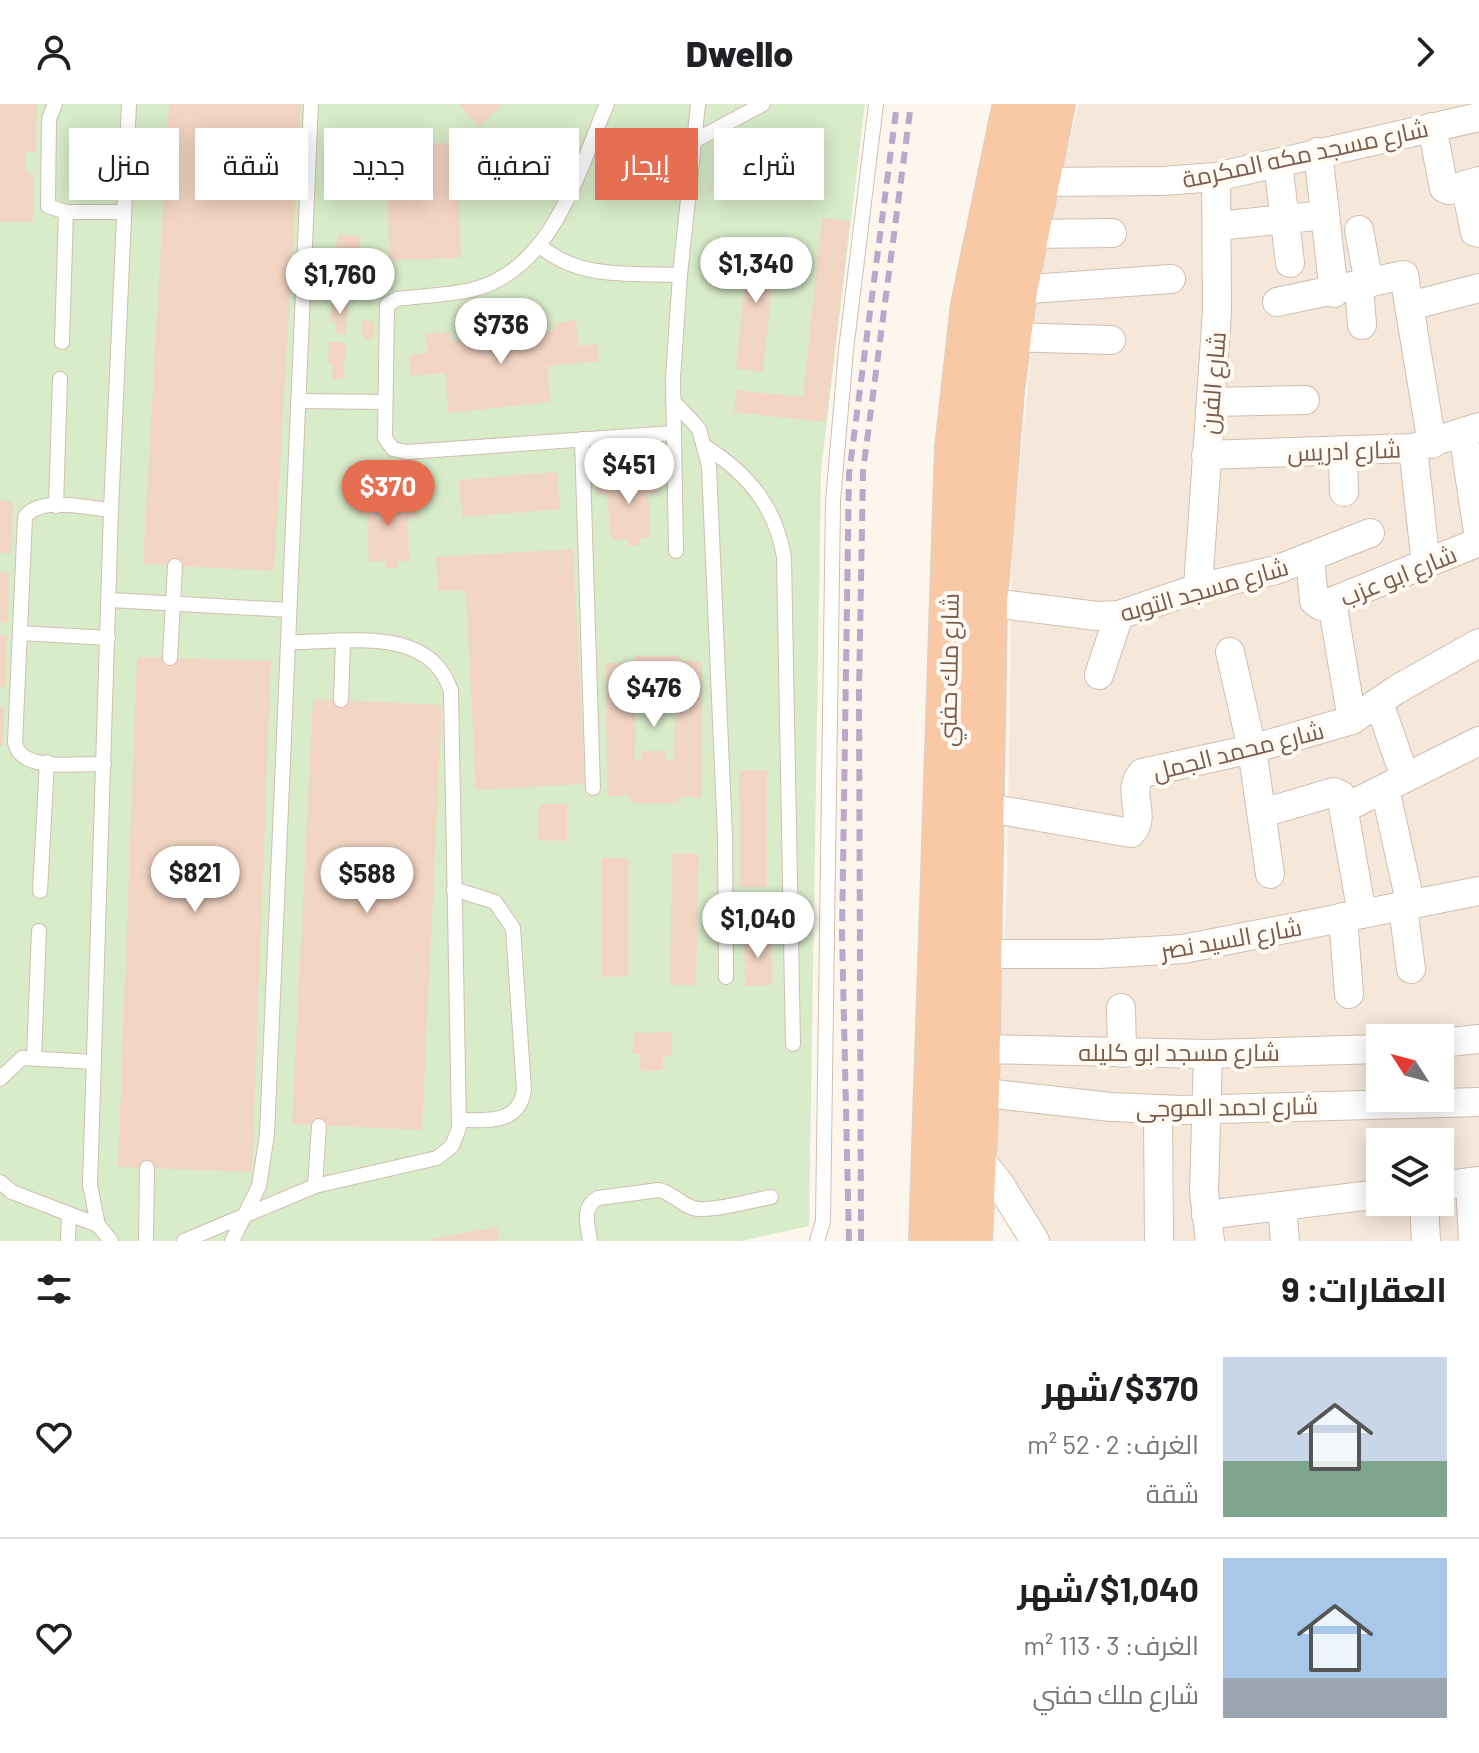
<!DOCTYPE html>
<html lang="ar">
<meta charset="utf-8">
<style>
body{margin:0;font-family:Barlow,Cairo,sans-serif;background:#f6f6f6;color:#202124;direction:rtl;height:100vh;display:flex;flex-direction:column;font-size:30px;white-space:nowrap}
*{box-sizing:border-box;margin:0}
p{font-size:26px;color:#757577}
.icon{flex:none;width:44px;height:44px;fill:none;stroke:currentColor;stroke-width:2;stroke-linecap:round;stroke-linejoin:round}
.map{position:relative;height:1137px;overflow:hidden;direction:ltr}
.details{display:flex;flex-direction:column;background:#fff;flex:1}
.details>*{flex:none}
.guide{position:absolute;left:24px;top:24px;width:800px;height:72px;direction:rtl;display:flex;gap:16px}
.needle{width:52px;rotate:306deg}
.buttons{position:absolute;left:1366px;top:920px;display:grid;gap:16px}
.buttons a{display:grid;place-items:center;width:88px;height:88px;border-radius:0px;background:#fff;box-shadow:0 4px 20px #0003;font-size:40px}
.price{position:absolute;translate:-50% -68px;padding:0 18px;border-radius:28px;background:#fff;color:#222;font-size:26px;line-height:52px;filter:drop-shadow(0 2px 4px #0008)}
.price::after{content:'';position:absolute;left:50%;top:48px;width:24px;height:18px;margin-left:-12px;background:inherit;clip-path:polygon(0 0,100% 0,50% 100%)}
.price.current{background:#e76f51;color:#fff}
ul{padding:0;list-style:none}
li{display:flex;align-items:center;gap:24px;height:200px;padding:0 32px}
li+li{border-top:2px solid #e0e0e0}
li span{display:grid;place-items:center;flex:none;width:224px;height:160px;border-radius:0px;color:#555}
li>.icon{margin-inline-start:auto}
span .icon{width:96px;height:96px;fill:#fffc;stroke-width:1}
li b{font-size:34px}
h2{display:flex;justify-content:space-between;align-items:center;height:96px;padding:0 32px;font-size:34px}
.chip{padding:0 28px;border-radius:0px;background:#fff;box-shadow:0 4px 20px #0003;font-size:28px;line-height:72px}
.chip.current{background:#e76f51;color:#fff}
header{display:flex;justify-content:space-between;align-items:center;height:104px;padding:0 32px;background:#fff;font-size:36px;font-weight:800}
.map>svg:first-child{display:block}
.residential{fill:#f5e8da;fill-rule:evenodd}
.green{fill:#d8ecc9}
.building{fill:#f3d5c3;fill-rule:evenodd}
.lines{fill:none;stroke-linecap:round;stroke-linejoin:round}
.service-casing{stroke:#d1beb0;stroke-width:16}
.minor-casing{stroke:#d1beb0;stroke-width:30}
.trunk-casing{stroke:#dad1cd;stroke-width:46}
.service{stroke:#fff;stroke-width:14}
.minor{stroke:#fff;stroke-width:28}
.trunk{stroke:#f9c8a4;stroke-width:44}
.rail{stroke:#b9a8c9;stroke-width:6;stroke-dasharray:12 8;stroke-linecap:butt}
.labels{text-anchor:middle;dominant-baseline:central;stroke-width:8;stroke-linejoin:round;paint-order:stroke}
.street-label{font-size:24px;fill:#7a5c4d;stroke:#fffaf3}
</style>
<header><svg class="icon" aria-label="forward" viewBox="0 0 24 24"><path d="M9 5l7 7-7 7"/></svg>Dwello<svg class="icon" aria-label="person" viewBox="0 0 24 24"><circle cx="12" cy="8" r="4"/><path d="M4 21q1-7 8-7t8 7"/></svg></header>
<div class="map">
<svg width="1479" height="1137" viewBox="0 0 1479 1137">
<rect width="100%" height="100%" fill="#fdf6ec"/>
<path class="residential" d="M 1079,0 L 1479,0 L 1479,1137 L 1045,1137 L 1001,1076 L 994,1026 L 1007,780 L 1012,439 L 1042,141 ZM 1380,934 L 1440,934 L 1440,994 L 1380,994 ZM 1380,1038 L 1440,1038 L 1440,1098 L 1380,1098 Z"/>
<polygon class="green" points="0,0 865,0 821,367 809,1122 742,1137 0,1137"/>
<g class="building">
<polygon points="0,0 37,0 36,48 26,48 26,68 33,68 33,118 0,118"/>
<polygon points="169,0 301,0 274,467 143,460"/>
<polygon points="459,0 498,0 501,3 479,22"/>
<polygon points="458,39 461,154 389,156 387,41"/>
<polygon points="822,114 850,117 826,318 734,308 736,286 803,293"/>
<polygon points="339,131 360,132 359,167 336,166 337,155 332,155"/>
<polygon points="749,135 777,138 763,268 736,265"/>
<rect x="361" y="177" width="11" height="15"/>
<polygon points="332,197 348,197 346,229 335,229 335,217 330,217"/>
<polygon points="576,216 579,242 598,240 599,257 547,262 550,298 448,309 445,269 411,272 409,251 428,249 426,230 450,228 451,237 556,226 555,219"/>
<polygon points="362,217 374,217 374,235 363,236"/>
<polygon points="329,238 346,239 343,275 332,275 333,260 328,260"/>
<polygon points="557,368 560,405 462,413 459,376"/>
<polygon points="655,370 657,389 648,390 651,434 640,435 640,441 628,442 628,435 611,436 607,390 597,390 596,375"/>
<polygon points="416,393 417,413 408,413 409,457 398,457 398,464 386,464 386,457 369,458 367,411 358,411 358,395"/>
<polygon points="0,397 13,397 12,449 0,449"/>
<polygon points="573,445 585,680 476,686 466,486 438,487 436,453"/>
<polygon points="0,468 9,469 8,519 0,519"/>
<polygon points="0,531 7,531 6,583 0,583"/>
<path d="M 635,552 L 679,552 L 679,557 L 702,557 L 702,693 L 678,693 L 678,699 L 630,699 L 630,692 L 607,692 L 606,559 L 635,559 ZM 636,573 L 676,574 L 674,656 L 666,657 L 667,647 L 642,647 L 642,656 L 635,656 Z"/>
<polygon points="137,553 271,557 252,1068 118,1063"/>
<polygon points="313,595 442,601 422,1026 292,1020"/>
<polygon points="0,602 4,603 3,642 0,642"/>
<polygon points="767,666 767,783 740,783 739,667"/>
<polygon points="539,700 567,700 567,737 538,736"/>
<polygon points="672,750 699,750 696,881 670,881"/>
<polygon points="602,754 628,754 628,872 602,873"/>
<polygon points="771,831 772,881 745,882 744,832"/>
<polygon points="672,928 672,952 663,952 663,966 639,967 640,950 633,950 633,929"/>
<polygon points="497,1123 500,1137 431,1137 430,1135"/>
</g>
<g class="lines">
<defs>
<g id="service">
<polyline points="55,0 49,15 48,102 66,108 124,108"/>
<path d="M 607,0 C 578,67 553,167 471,186 C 447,191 421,192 397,195 L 387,201 L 385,334 L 393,345 L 407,348 L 673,329"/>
<polyline points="694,37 763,0"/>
<path d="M 539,141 C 579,176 630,169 680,171"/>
<polyline points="62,238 66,108"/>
<polyline points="298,297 385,298"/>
<polyline points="673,297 699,325 709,362 725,733 726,873"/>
<polyline points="582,335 593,684"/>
<path d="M 706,343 C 749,371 775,402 784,453 L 793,940"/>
<polyline points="56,402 60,275"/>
<polyline points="676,447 673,274 680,171 698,0"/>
<polyline points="110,496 289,506"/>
<polyline points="20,529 108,534"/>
<polyline points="170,554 175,462"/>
<polyline points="341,596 343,539"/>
<path d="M 104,660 C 80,659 21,669 15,639 L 25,413 C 40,392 88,404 111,406"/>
<path d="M 454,785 L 495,798 L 513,824 L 524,986 C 519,1021 486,1016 459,1016"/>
<polyline points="40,787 47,658"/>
<polyline points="34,953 39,827"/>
<polyline points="0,975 22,954 94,958"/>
<polyline points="0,1078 12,1088 98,1121"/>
<polyline points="315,1082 319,1022"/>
<polyline points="68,1137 69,1110"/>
<polyline points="111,1137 98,1121 90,1081 111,406 129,0"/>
<polyline points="146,1137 147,1064"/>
<path d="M 184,1137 L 315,1082 L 437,1054 L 452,1042 L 459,1024 L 451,587 C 430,520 345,539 288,538"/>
<polyline points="232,1137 259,1082 267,1031 311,0"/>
<path d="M 590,1137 C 588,1121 581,1103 598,1094 L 659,1086 C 673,1089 680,1100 693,1104 C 710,1109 752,1096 771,1093"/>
<polyline points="817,1137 823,1117 833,397 846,246 876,0"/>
</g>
<g id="minor">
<polyline points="1432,23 1444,84 1449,86 1479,77"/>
<polyline points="1318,48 1334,189"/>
<polyline points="1278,59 1290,159"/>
<polyline points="1035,78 1162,77 1216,73 1479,13"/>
<polyline points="1465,81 1475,128 1479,129"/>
<polyline points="1218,122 1325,111"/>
<polyline points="1359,126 1369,179"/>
<polyline points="1024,130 1112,129"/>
<polyline points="1359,182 1362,221"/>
<polyline points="1015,186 1171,175"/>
<polyline points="1277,198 1404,171 1432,340"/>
<polyline points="1410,202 1479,184"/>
<polyline points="1009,233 1111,236"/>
<polyline points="1211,298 1305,296"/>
<polyline points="1463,329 1479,435"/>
<polyline points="1413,344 1426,460"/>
<polyline points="1343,348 1344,388"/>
<polyline points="1206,351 1413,344 1479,323"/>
<polyline points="1310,453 1314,497 1321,502 1479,438"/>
<polyline points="1198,484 1217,207 1216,73"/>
<polyline points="985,498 1097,512 1119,511 1198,484 1276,466 1370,429"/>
<polyline points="1332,498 1352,616"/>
<polyline points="1230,548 1252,645 1270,770"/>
<polyline points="1099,571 1119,511"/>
<polyline points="1379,599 1405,673"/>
<polyline points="1385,685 1411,802"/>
<path d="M 983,703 L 1131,729 C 1148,712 1125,687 1142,669 L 1252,645 L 1352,616 L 1396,586 L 1479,539"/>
<polyline points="1345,704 1479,637"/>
<polyline points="1263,709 1334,688 1341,691 1362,810"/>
<polyline points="1403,803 1411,865"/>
<polyline points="1343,813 1349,890"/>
<polyline points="979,850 1098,850 1183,845 1479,787"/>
<polyline points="1121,904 1122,949"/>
<polyline points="1440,939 1479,935"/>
<polyline points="978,945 1208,950 1380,945"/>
<polyline points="1208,950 1204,1087 1210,1137"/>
<polyline points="977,988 1111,1003 1182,1006 1479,998"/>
<polyline points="1158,1006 1159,1137"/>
<polyline points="975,1049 999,1079 1035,1137"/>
<polyline points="1470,1078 1473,1137"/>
<polyline points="1440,1082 1479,1077"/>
<polyline points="1424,1098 1426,1137"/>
<polyline points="1282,1103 1285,1137"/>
<polyline points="1206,1111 1380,1090"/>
</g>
<g id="trunk">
<polyline points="931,1137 957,344 973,201 1015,0"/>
<polyline points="970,1137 977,988 985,498 1002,287 1015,186 1053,0"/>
</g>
</defs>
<use href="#service" class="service-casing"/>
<use href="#minor" class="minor-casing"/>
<use href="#trunk" class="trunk-casing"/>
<use href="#service" class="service"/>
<use href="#minor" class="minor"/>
<use href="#trunk" class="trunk"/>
<g class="rail">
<polyline points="849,1137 842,829 849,370 897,0"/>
<polyline points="861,1137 859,586 863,367 911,0"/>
</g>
</g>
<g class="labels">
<g class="street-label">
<text transform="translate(1305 49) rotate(-12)">شارع مسجد مكه المكرمة</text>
<text transform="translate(1212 279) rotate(-85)">شارع الفرن</text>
<text transform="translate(1344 346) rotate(-2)">شارع ادريس</text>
<text transform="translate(1398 471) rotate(-22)">شارع ابو عزب</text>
<text transform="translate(1204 485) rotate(-16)">شارع مسجد التوبه</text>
<text transform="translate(948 566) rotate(-89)">شارع ملك حفني</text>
<text transform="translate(1238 646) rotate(-14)">شارع محمد الجمل</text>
<text transform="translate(1231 834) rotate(-10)">شارع السيد نصر</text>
<text x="1179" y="947">شارع مسجد ابو كليله</text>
<text transform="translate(1227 1002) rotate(-1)">شارع احمد الموجى</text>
</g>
</g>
</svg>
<div class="buttons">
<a><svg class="needle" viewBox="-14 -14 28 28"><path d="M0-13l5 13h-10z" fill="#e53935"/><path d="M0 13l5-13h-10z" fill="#757577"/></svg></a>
<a><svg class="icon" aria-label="layers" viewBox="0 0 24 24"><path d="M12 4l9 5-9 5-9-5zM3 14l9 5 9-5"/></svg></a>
</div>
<b class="price" style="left:756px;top:201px">$1,340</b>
<b class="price" style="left:340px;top:212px">$1,760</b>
<b class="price" style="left:501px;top:262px">$736</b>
<b class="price" style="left:629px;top:402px">$451</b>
<b class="price current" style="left:388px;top:424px">$370</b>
<b class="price" style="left:654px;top:625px">$476</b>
<b class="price" style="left:195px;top:810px">$821</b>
<b class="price" style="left:367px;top:811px">$588</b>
<b class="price" style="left:758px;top:856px">$1,040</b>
<div class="guide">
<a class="chip">شراء</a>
<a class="chip current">إيجار</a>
<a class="chip">تصفية</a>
<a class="chip">جديد</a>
<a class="chip">شقة</a>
<a class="chip">منزل</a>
</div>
</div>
<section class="details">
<h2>العقارات: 9<svg class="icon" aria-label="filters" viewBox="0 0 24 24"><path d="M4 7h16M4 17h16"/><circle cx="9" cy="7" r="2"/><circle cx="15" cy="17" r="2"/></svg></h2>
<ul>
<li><span style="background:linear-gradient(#c9d6e8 65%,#7fa58c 0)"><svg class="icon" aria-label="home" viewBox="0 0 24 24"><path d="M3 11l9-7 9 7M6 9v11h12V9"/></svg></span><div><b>$370/شهر</b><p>الغرف: 2 · 52 m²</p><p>شقة</p></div><svg class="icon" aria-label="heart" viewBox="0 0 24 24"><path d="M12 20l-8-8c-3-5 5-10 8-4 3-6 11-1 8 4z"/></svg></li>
<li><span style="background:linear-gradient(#a9c7e8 75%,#9aa5b1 0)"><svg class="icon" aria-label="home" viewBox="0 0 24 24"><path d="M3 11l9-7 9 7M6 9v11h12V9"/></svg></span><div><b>$1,040/شهر</b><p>الغرف: 3 · 113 m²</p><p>شارع ملك حفني</p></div><svg class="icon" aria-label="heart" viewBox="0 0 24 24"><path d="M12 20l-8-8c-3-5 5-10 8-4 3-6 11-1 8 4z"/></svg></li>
</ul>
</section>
